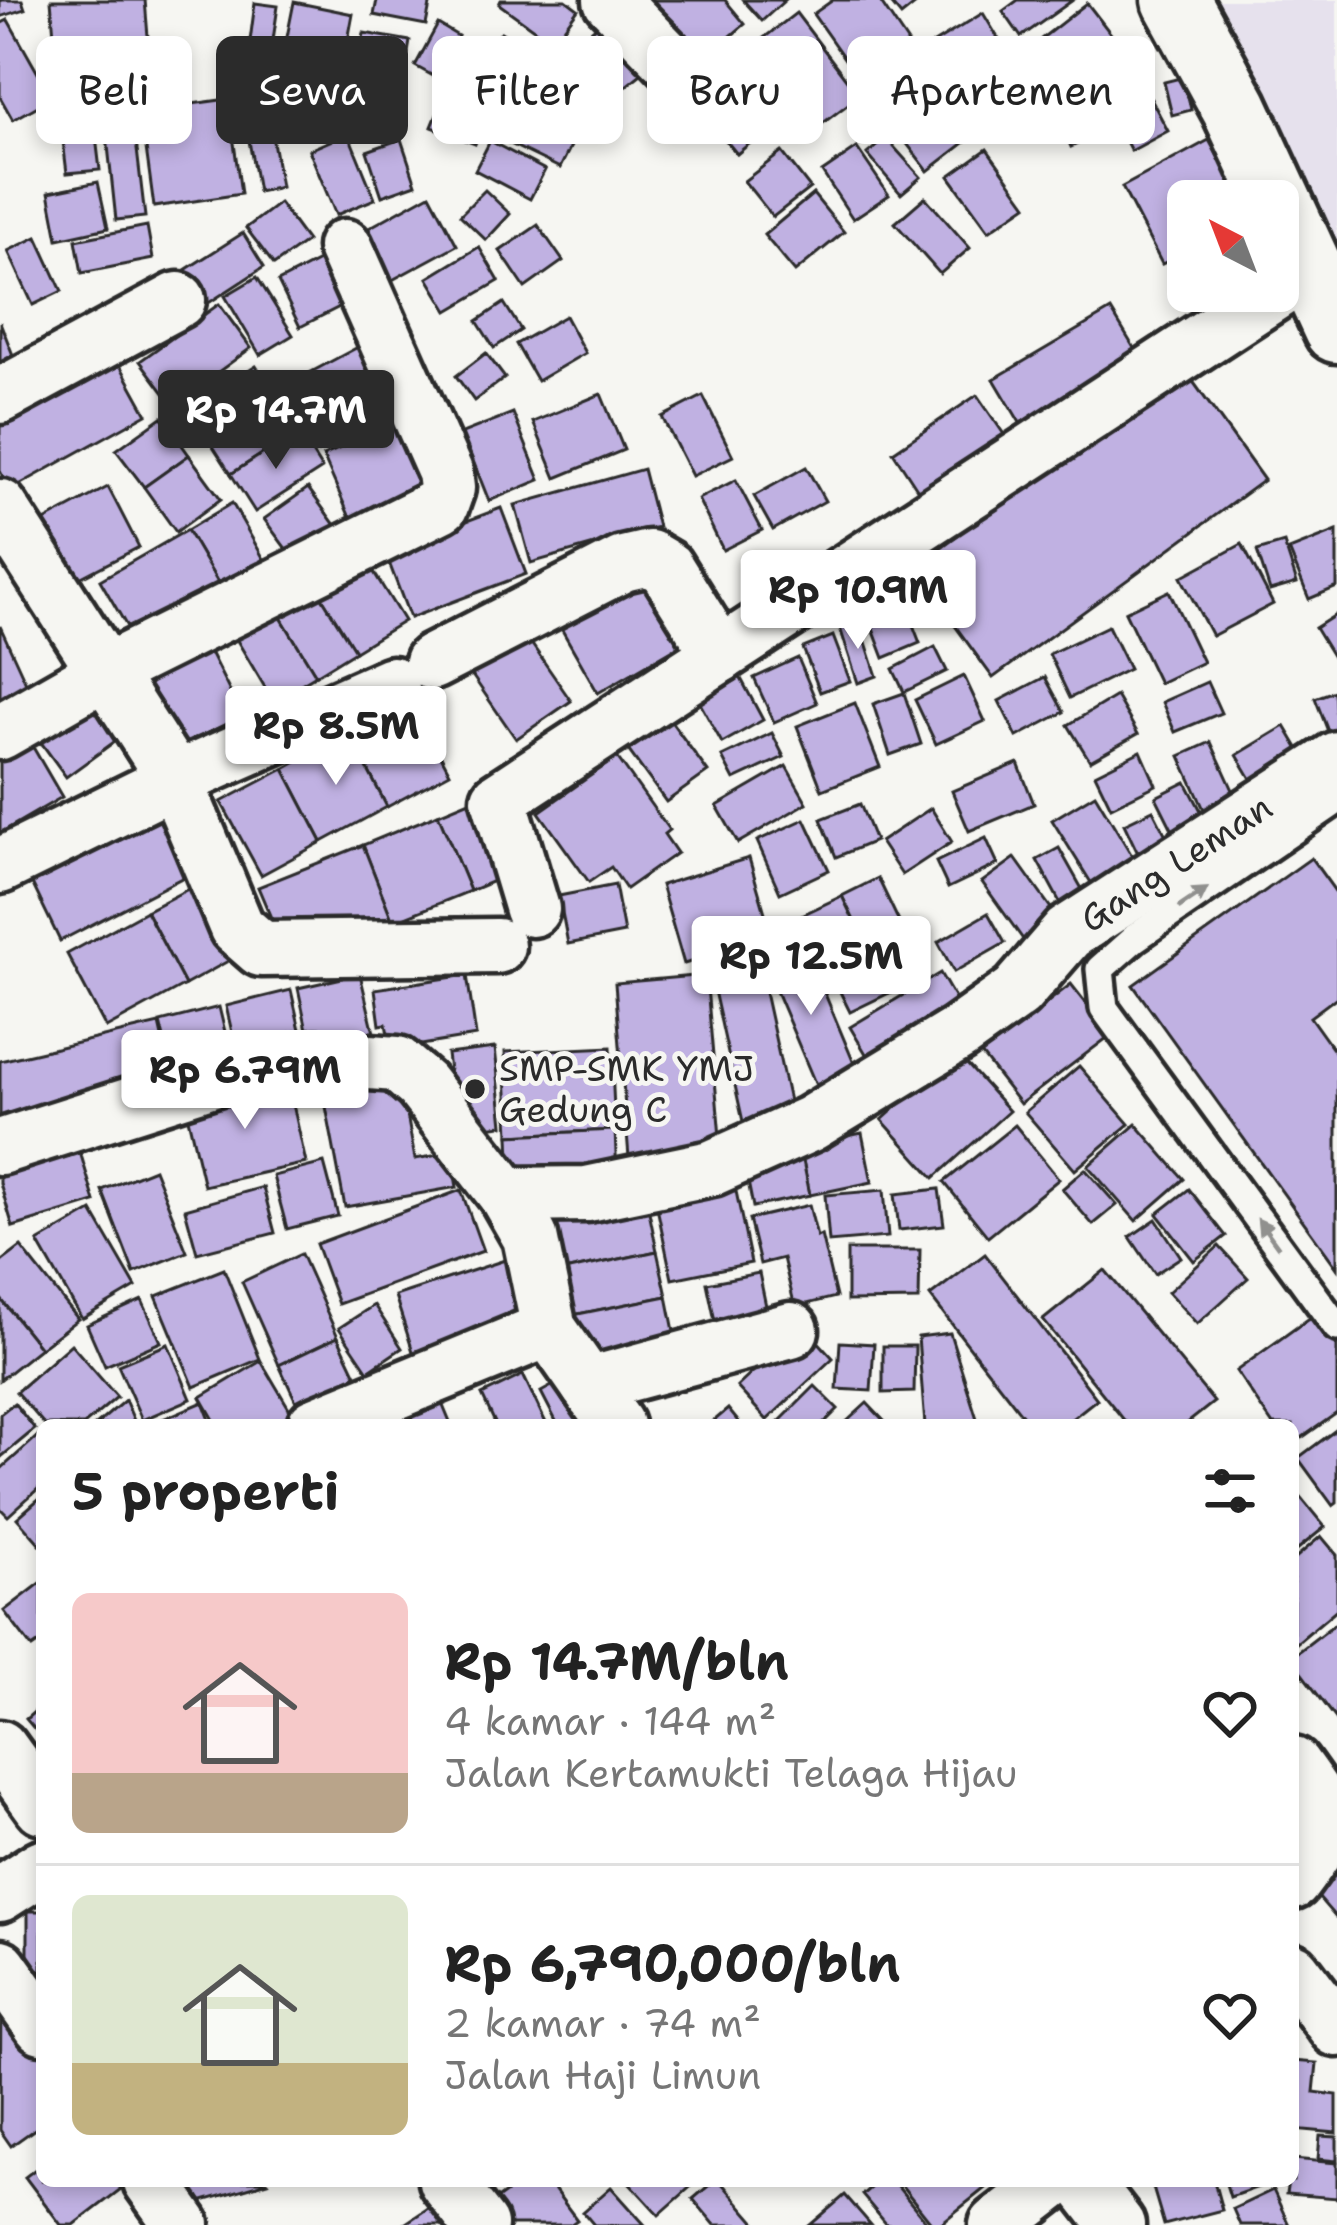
<!DOCTYPE html>
<html lang="id">
<meta charset="utf-8">
<style>
body{margin:0;font-family:"Shantell Sans",sans-serif;background:#f2f2f2;color:#222;height:100vh;display:flex;flex-direction:column;font-size:45px;white-space:nowrap}
*{box-sizing:border-box;margin:0}
p{font-size:39px;color:#767676}
.icon{flex:none;width:66px;height:66px;fill:none;stroke:currentColor;stroke-width:2;stroke-linecap:round;stroke-linejoin:round}
.map{position:relative;flex:1;overflow:hidden}
.side{position:absolute;left:36px;top:1419px;width:1263px;height:768px;display:flex;flex-direction:column;background:#fff;border-radius:18px;box-shadow:0 6px 18px #0003}
.side>*{flex:none}
.banner{position:absolute;left:36px;top:36px;width:1266px;height:108px;display:flex;gap:24px}
.needle{width:78px;rotate:318deg}
.fabs{position:absolute;left:1167px;top:180px;display:grid;gap:24px}
.fabs a{display:grid;place-items:center;width:132px;height:132px;border-radius:18px;background:#fff;box-shadow:0 6px 18px #0003;font-size:60px}
.price{position:absolute;translate:-50% -102px;padding:0 27px;border-radius:12px;background:#fff;color:#222;font-size:39px;line-height:78px;filter:drop-shadow(0 3px 6px #0008)}
.price::after{content:'';position:absolute;left:50%;top:72px;width:36px;height:27px;margin-left:-18px;background:inherit;clip-path:polygon(0 0,100% 0,50% 100%)}
.price.selected{background:#2b2b2b;color:#fff}
ul{padding:0;list-style:none}
li{display:flex;align-items:center;gap:36px;height:300px;padding:0 36px}
li+li{border-top:3px solid #e0e0e0}
li span{display:grid;place-items:center;flex:none;width:336px;height:240px;border-radius:18px;color:#555}
li>.icon{margin-inline-start:auto}
span .icon{width:144px;height:144px;fill:#fffc;stroke-width:1}
li b{font-size:51px}
h2{display:flex;justify-content:space-between;align-items:center;height:144px;padding:0 36px;font-size:51px}
.chip{padding:0 42px;border-radius:18px;background:#fff;box-shadow:0 6px 18px #0003;font-size:42px;line-height:108px}
.chip.selected{background:#2b2b2b;color:#fff}
.map>svg:first-child{display:block}
.built{fill:#e6e1ed}
.building{fill:#c0b1e2;stroke:#2b2b2b;stroke-width:3}
.lines{fill:none;stroke-linecap:round;stroke-linejoin:round}
.service-casing{stroke:#2b2b2b;stroke-width:36}
.minor-casing{stroke:#2b2b2b;stroke-width:63}
.tertiary-casing{stroke:#2b2b2b;stroke-width:75}
.service{stroke:#f6f6f2;stroke-width:27}
.minor{stroke:#f6f6f2;stroke-width:54}
.tertiary{stroke:#f6f6f2;stroke-width:66}
.oneway{fill:#90908e}
.poi-dot{fill:#2b2b2b;stroke:#f6f6f2;stroke-width:4.5}
.labels{text-anchor:middle;dominant-baseline:central;stroke-width:10;stroke-linejoin:round;paint-order:stroke}
.street-label{font-size:36px;fill:#2b2b2b;stroke:#f6f6f2}
.poi-label{font-size:36px;fill:#2b2b2b;stroke:#f6f6f2;text-anchor:start}
</style>
<div class="map">
<svg width="1337" height="2225" viewBox="0 0 1337 2225">
<rect width="100%" height="100%" fill="#f6f6f2"/>
<filter id="ink" filterUnits="userSpaceOnUse"><feTurbulence type="fractalNoise" baseFrequency=".00833" numOctaves="2"/><feDisplacementMap in="SourceGraphic" scale="24" xChannelSelector="R" yChannelSelector="G"/><feConvolveMatrix kernelMatrix="1 2 1 2 8 2 1 2 1" color-interpolation-filters="sRGB"/></filter>
<g filter="url(#ink)">
<polygon class="built" points="1218,0 1337,0 1337,261"/>
<g class="building">
<polygon points="0,0 22,0 25,9 0,17"/>
<polygon points="51,0 145,0 153,98 60,106"/>
<polygon points="377,0 431,0 426,25 374,15"/>
<polygon points="501,0 566,0 578,9 553,43 499,4"/>
<polygon points="643,0 725,0 745,24 697,65"/>
<polygon points="743,0 785,0 762,21"/>
<polygon points="833,0 879,0 908,43 858,78 813,14"/>
<polygon points="888,0 921,0 901,16"/>
<polygon points="1018,0 1073,0 1021,37 1003,11"/>
<polygon points="294,2 353,14 338,94 278,82"/>
<polygon points="255,3 278,6 269,67 247,64"/>
<polygon points="1087,3 1114,38 1068,73 1041,39"/>
<polygon points="796,13 859,96 802,139 739,57"/>
<polygon points="983,13 1027,86 973,118 929,46"/>
<polygon points="610,15 651,66 580,123 539,73"/>
<polygon points="8,20 52,98 13,120 0,97 0,24"/>
<polygon points="438,24 458,36 435,77 415,66"/>
<polygon points="501,32 533,53 509,89 477,68"/>
<polygon points="364,33 410,41 400,101 354,93"/>
<polygon points="1128,56 1168,131 1131,151 1091,76"/>
<polygon points="454,72 496,88 475,144 432,127"/>
<polygon points="734,74 774,123 737,154 697,105"/>
<polygon points="1184,77 1191,110 1172,115 1164,82"/>
<polygon points="920,80 968,140 928,171 881,110"/>
<polygon points="1082,85 1102,133 1071,147 1050,99"/>
<polygon points="228,99 241,194 154,207 141,111"/>
<polygon points="515,99 579,130 560,168 496,137"/>
<polygon points="93,112 100,170 67,173 60,117"/>
<polygon points="134,124 145,217 116,220 106,127"/>
<polygon points="271,130 281,187 258,192 248,135"/>
<polygon points="348,133 375,199 336,215 309,150"/>
<polygon points="886,138 921,177 901,194 867,154"/>
<polygon points="401,139 416,184 382,196 367,151"/>
<polygon points="1209,140 1242,201 1188,201 1188,251 1162,264 1122,187"/>
<polygon points="490,141 545,170 530,199 475,170"/>
<polygon points="857,148 889,195 853,219 822,172"/>
<polygon points="987,149 1027,205 989,231 949,176"/>
<polygon points="782,152 810,188 773,217 744,181"/>
<polygon points="98,182 108,228 58,239 49,192"/>
<polygon points="485,190 510,214 486,240 460,215"/>
<polygon points="430,194 457,245 383,285 356,235"/>
<polygon points="813,194 844,232 795,272 764,235"/>
<polygon points="925,197 970,248 940,274 895,223"/>
<polygon points="279,203 307,241 274,265 246,228"/>
<polygon points="538,225 563,261 525,288 500,251"/>
<polygon points="147,226 153,259 82,273 76,240"/>
<polygon points="243,233 264,267 204,306 182,272"/>
<polygon points="37,237 62,291 33,305 8,251"/>
<polygon points="479,247 499,281 448,311 428,278"/>
<polygon points="332,254 355,299 300,327 278,282"/>
<polygon points="257,277 293,335 260,355 225,296"/>
<polygon points="504,303 521,330 494,348 477,321"/>
<polygon points="219,304 251,348 173,405 140,361"/>
<polygon points="1111,310 1140,358 1022,426 994,379"/>
<polygon points="565,316 585,353 537,381 516,344"/>
<polygon points="0,322 18,368 0,375"/>
<polygon points="109,345 147,414 10,490 0,471 0,405"/>
<polygon points="358,347 393,412 318,452 283,387"/>
<polygon points="486,353 505,378 474,401 456,376"/>
<polygon points="256,366 298,431 231,474 189,409"/>
<polygon points="1184,369 1264,480 993,678 913,568"/>
<polygon points="601,394 624,450 556,478 533,422"/>
<polygon points="977,395 1010,443 925,501 893,452"/>
<polygon points="703,396 733,456 692,476 662,417"/>
<polygon points="513,413 540,480 489,501 462,433"/>
<polygon points="162,417 189,455 144,487 116,450"/>
<polygon points="396,423 429,496 355,529 323,456"/>
<polygon points="298,431 322,469 255,512 231,474"/>
<polygon points="189,455 221,499 176,532 144,487"/>
<polygon points="806,467 825,501 773,530 754,496"/>
<polygon points="643,469 658,527 531,563 515,505"/>
<polygon points="736,480 762,530 723,550 698,499"/>
<polygon points="108,487 139,547 66,585 35,526"/>
<polygon points="308,488 338,529 295,561 264,519"/>
<polygon points="232,503 273,575 228,600 187,530"/>
<polygon points="501,508 526,574 410,618 385,552"/>
<polygon points="187,530 228,600 141,651 100,580"/>
<polygon points="1337,531 1337,587 1309,599 1289,550"/>
<polygon points="1284,543 1297,583 1270,591 1257,551"/>
<polygon points="1242,544 1273,604 1212,636 1181,577"/>
<polygon points="362,553 404,621 355,651 313,583"/>
<polygon points="641,574 682,644 598,693 558,623"/>
<polygon points="313,583 355,651 316,675 274,606"/>
<polygon points="900,591 920,643 884,658 864,605"/>
<polygon points="1169,591 1203,662 1159,683 1125,612"/>
<polygon points="274,606 316,675 273,701 232,632"/>
<polygon points="1337,614 1337,664 1315,628"/>
<polygon points="859,621 877,676 858,683 840,628"/>
<polygon points="0,626 37,707 0,724"/>
<polygon points="1108,626 1129,669 1070,698 1049,654"/>
<polygon points="524,633 571,701 516,739 469,671"/>
<polygon points="833,636 850,681 820,692 803,648"/>
<polygon points="203,638 242,716 177,748 138,671"/>
<polygon points="935,647 947,671 904,692 893,669"/>
<polygon points="798,658 817,703 774,722 754,678"/>
<polygon points="738,673 763,720 722,743 696,696"/>
<polygon points="964,676 985,721 936,744 915,700"/>
<polygon points="1045,677 1064,712 1017,737 999,701"/>
<polygon points="1207,682 1221,713 1175,732 1162,702"/>
<polygon points="87,690 121,737 66,777 32,730"/>
<polygon points="1334,691 1337,737 1331,739 1315,698"/>
<polygon points="904,693 921,744 890,755 873,704"/>
<polygon points="1116,696 1138,734 1090,761 1068,725"/>
<polygon points="411,700 450,773 387,807 349,733"/>
<polygon points="657,702 708,772 666,802 615,732"/>
<polygon points="855,703 880,767 822,790 797,726"/>
<polygon points="1285,726 1307,763 1259,792 1237,755"/>
<polygon points="23,730 62,797 0,833 0,743"/>
<polygon points="349,733 387,807 322,842 284,769"/>
<polygon points="772,733 784,757 734,780 722,757"/>
<polygon points="1211,742 1238,801 1207,816 1180,756"/>
<polygon points="1141,751 1156,785 1111,807 1095,774"/>
<polygon points="617,757 669,830 664,834 677,853 626,889 611,867 589,882 539,812"/>
<polygon points="1018,763 1034,804 969,831 952,791"/>
<polygon points="786,766 807,803 738,843 717,806"/>
<polygon points="284,769 322,842 261,875 221,802"/>
<polygon points="1186,782 1209,826 1178,841 1156,797"/>
<polygon points="1095,794 1137,864 1095,889 1052,820"/>
<polygon points="484,795 515,872 470,891 438,814"/>
<polygon points="860,804 875,841 836,857 821,819"/>
<polygon points="931,808 952,842 902,875 880,842"/>
<polygon points="1153,810 1173,849 1143,864 1124,824"/>
<polygon points="165,811 195,871 60,941 30,879"/>
<polygon points="438,814 470,891 393,922 363,845"/>
<polygon points="805,819 829,870 780,893 757,841"/>
<polygon points="986,838 998,864 948,888 936,862"/>
<polygon points="363,845 393,922 280,939 258,887"/>
<polygon points="1059,848 1086,896 1063,908 1037,860"/>
<polygon points="749,858 772,937 684,964 661,885"/>
<polygon points="1015,858 1060,921 1027,945 982,882"/>
<polygon points="1311,858 1337,894 1337,997 1310,1017 1337,1055 1337,1268 1133,985"/>
<polygon points="878,878 925,976 889,993 842,896"/>
<polygon points="615,885 624,933 568,944 559,896"/>
<polygon points="192,887 230,960 185,985 146,911"/>
<polygon points="842,896 889,993 850,1012 802,915"/>
<polygon points="146,911 185,985 106,1028 67,954"/>
<polygon points="988,913 1005,943 954,972 938,942"/>
<polygon points="805,946 858,1073 818,1090 764,963"/>
<polygon points="940,973 965,1016 875,1069 850,1027"/>
<polygon points="360,974 374,1033 311,1048 298,988"/>
<polygon points="761,974 792,1115 744,1126 713,986"/>
<polygon points="467,975 476,1036 391,1050 386,1024 380,1025 375,989"/>
<polygon points="706,975 721,1149 629,1157 615,983"/>
<polygon points="1071,984 1111,1035 1020,1104 981,1054"/>
<polygon points="291,990 303,1043 238,1059 226,1006"/>
<polygon points="219,1007 232,1061 173,1075 160,1022"/>
<polygon points="159,1024 171,1077 0,1117 0,1061"/>
<polygon points="611,1047 615,1130 509,1135 505,1052"/>
<polygon points="495,1048 503,1125 456,1130 447,1054"/>
<polygon points="957,1053 1009,1111 934,1178 882,1120"/>
<polygon points="1079,1066 1129,1124 1075,1170 1025,1112"/>
<polygon points="287,1077 306,1163 204,1186 184,1101"/>
<polygon points="401,1082 415,1159 451,1153 457,1187 345,1207 324,1096"/>
<polygon points="1136,1124 1184,1179 1136,1221 1088,1166"/>
<polygon points="1015,1125 1059,1179 988,1237 944,1182"/>
<polygon points="615,1130 617,1177 511,1184 509,1135"/>
<polygon points="862,1133 872,1182 810,1195 800,1146"/>
<polygon points="75,1135 95,1202 13,1227 0,1183 0,1158"/>
<polygon points="800,1146 810,1195 753,1207 743,1156"/>
<polygon points="324,1163 338,1216 287,1229 273,1176"/>
<polygon points="154,1169 187,1252 134,1273 102,1190"/>
<polygon points="1085,1169 1117,1205 1093,1225 1062,1189"/>
<polygon points="733,1177 751,1263 672,1279 654,1193"/>
<polygon points="263,1187 275,1233 197,1253 185,1209"/>
<polygon points="939,1189 944,1225 899,1230 895,1194"/>
<polygon points="1189,1189 1226,1236 1194,1261 1157,1214"/>
<polygon points="461,1190 483,1251 338,1304 316,1244"/>
<polygon points="884,1190 888,1237 829,1242 825,1195"/>
<polygon points="645,1192 657,1251 555,1273 542,1214"/>
<polygon points="809,1205 817,1237 821,1235 836,1297 795,1307 783,1258 760,1264 749,1219"/>
<polygon points="92,1211 136,1287 82,1319 38,1242"/>
<polygon points="1156,1219 1181,1257 1155,1274 1130,1237"/>
<polygon points="1219,1246 1248,1278 1197,1324 1168,1292"/>
<polygon points="21,1247 78,1319 40,1348 0,1298 0,1263"/>
<polygon points="847,1250 920,1250 919,1300 847,1301"/>
<polygon points="657,1251 667,1296 563,1317 555,1273"/>
<polygon points="301,1254 338,1337 279,1365 242,1282"/>
<polygon points="985,1254 1097,1399 1064,1425 1030,1425 930,1296"/>
<polygon points="505,1260 529,1333 419,1370 395,1296"/>
<polygon points="224,1269 260,1359 194,1387 156,1296"/>
<polygon points="1105,1270 1214,1402 1185,1425 1128,1425 1043,1320"/>
<polygon points="759,1273 767,1311 715,1321 707,1283"/>
<polygon points="667,1296 677,1346 593,1365 563,1317"/>
<polygon points="0,1298 40,1348 0,1380"/>
<polygon points="142,1300 161,1342 105,1366 87,1325"/>
<polygon points="374,1305 402,1348 368,1371 339,1328"/>
<polygon points="1315,1314 1337,1346 1337,1413 1293,1444 1293,1425 1273,1425 1236,1371"/>
<polygon points="803,1325 833,1358 767,1420 737,1387"/>
<polygon points="950,1333 979,1425 925,1425 918,1337"/>
<polygon points="338,1337 359,1381 299,1408 279,1365"/>
<polygon points="840,1342 874,1344 871,1391 837,1389"/>
<polygon points="71,1344 117,1397 84,1425 45,1425 16,1392"/>
<polygon points="168,1344 191,1399 142,1420 118,1365"/>
<polygon points="883,1346 915,1346 914,1392 883,1393"/>
<polygon points="261,1361 293,1415 276,1425 217,1425 201,1397"/>
<polygon points="523,1375 547,1425 496,1425 482,1395"/>
<polygon points="570,1376 592,1417 577,1425 558,1425 541,1392"/>
<polygon points="434,1384 451,1425 338,1425"/>
<polygon points="815,1386 838,1409 822,1425 776,1425"/>
<polygon points="125,1400 136,1425 96,1425"/>
<polygon points="203,1402 212,1425 149,1425"/>
<polygon points="14,1403 35,1429 0,1458 0,1414"/>
<polygon points="867,1403 888,1425 843,1425"/>
<polygon points="728,1409 741,1425 709,1425"/>
<polygon points="1337,1429 1337,1503 1333,1506 1298,1458"/>
<polygon points="39,1435 42,1485 8,1516 0,1508 0,1470"/>
<polygon points="1293,1488 1325,1527 1293,1553"/>
<polygon points="42,1496 42,1542 40,1544 17,1518"/>
<polygon points="1321,1536 1337,1555 1337,1609 1293,1646 1293,1560"/>
<polygon points="42,1582 42,1641 32,1648 4,1611"/>
<polygon points="1337,1622 1337,1720 1293,1662 1293,1656"/>
<polygon points="42,1705 42,1738 26,1719"/>
<polygon points="1337,1869 1337,1919 1312,1890"/>
<rect x="28" y="1911" width="14" height="61"/>
<polygon points="1,1997 42,2055 42,2124 11,2146 0,2130"/>
<polygon points="1293,2061 1317,2063 1314,2092 1337,2095 1337,2133 1293,2129"/>
<polygon points="1320,2136 1337,2137 1337,2161 1318,2159"/>
<polygon points="1293,2159 1337,2163 1337,2198 1286,2194 1288,2181 1293,2181"/>
<polygon points="42,2164 42,2181 115,2181 121,2189 74,2225 61,2225 25,2177"/>
<polygon points="176,2181 267,2181 268,2182 183,2207"/>
<polygon points="522,2181 548,2181 577,2220 570,2225 502,2225 488,2206"/>
<polygon points="628,2181 697,2181 659,2215"/>
<polygon points="714,2181 720,2181 758,2225 715,2225 693,2199"/>
<polygon points="878,2181 893,2181 929,2225 887,2225 862,2195"/>
<polygon points="898,2181 994,2181 939,2225 933,2225"/>
<polygon points="1151,2181 1214,2181 1222,2210 1164,2225"/>
<polygon points="1225,2181 1259,2181 1261,2186 1230,2197"/>
<polygon points="611,2187 645,2225 594,2225 583,2212"/>
<polygon points="1273,2190 1289,2225 1240,2225 1233,2209"/>
<polygon points="449,2194 469,2225 403,2225"/>
<polygon points="845,2195 871,2225 810,2225"/>
</g>
<g class="lines">
<defs>
<polyline id="service" points="1337,800 1135,938 1100,969 1104,1008 1337,1327"/>
<g id="minor">
<polyline points="611,0 688,79"/>
<polyline points="0,396 178,300"/>
<polyline points="0,507 175,780 237,928 261,949 497,946"/>
<polyline points="432,662 623,564 649,558 666,568 720,655"/>
<polyline points="0,732 105,672 441,505 447,488 445,472 345,247"/>
<polyline points="0,866 175,780 392,684"/>
<polyline points="532,909 499,799 1311,269"/>
<polyline points="0,1147 219,1077 315,1058 397,1064 421,1085 506,1195 530,1237 549,1329 616,1425"/>
<polyline points="506,1195 587,1194 712,1168 810,1124 958,1034 1017,992 1068,933 1337,759"/>
<polyline points="588,1385 791,1330"/>
<polyline points="315,1425 549,1329"/>
<polyline points="0,1748 42,1806"/>
<path d="M 1293,1765 C 1336,1825 1337,1822 1293,1882"/>
<polyline points="0,1894 42,1867"/>
<polyline points="0,1967 42,2026"/>
<polyline points="1293,1971 1337,2029"/>
<polyline points="151,2181 182,2225"/>
<polyline points="446,2181 480,2225"/>
<polyline points="1083,2181 1117,2225"/>
<polyline points="997,2225 1054,2181"/>
</g>
<polyline id="tertiary" points="1176,0 1235,108 1337,329"/>
</defs>
<use href="#service" class="service-casing"/>
<use href="#minor" class="minor-casing"/>
<use href="#tertiary" class="tertiary-casing"/>
<use href="#service" class="service"/>
<use href="#minor" class="minor"/>
<use href="#tertiary" class="tertiary"/>
</g>
<defs><path id="oneway-solid" d="M-6-.8H1V-3.2L6.5 0L1 3.2V.8H-6Z" transform="scale(3)"/></defs>
<g class="oneway">
<use href="#oneway-solid" transform="translate(1193 898) rotate(-34)"/>
<use href="#oneway-solid" transform="translate(1268 1233) rotate(-126)"/>
</g>
</g>
<circle class="poi-dot" cx="475" cy="1089" r="12"/>
<g class="labels">
<g class="street-label">
<text transform="translate(1176 863) rotate(-33)">Gang Leman</text>
</g>
<g class="poi-label">
<text x="499" y="1068">SMP-SMK YMJ<tspan x="499" dy="41">Gedung C</tspan></text>
</g>
</g>
</svg>
<div class="fabs">
<a><svg class="needle" viewBox="-14 -14 28 28"><path d="M0-13l5 13h-10z" fill="#e53935"/><path d="M0 13l5-13h-10z" fill="#767676"/></svg></a>
</div>
<b class="price selected" style="left:276px;top:472px">Rp 14.7M</b>
<b class="price" style="left:858px;top:652px">Rp 10.9M</b>
<b class="price" style="left:336px;top:788px">Rp 8.5M</b>
<b class="price" style="left:811px;top:1018px">Rp 12.5M</b>
<b class="price" style="left:245px;top:1132px">Rp 6.79M</b>
<div class="banner">
<a class="chip">Beli</a>
<a class="chip selected">Sewa</a>
<a class="chip">Filter</a>
<a class="chip">Baru</a>
<a class="chip">Apartemen</a>
</div>
<section class="side">
<h2>5 properti<svg class="icon" aria-label="filters" viewBox="0 0 24 24"><path d="M4 7h16M4 17h16"/><circle cx="9" cy="7" r="2"/><circle cx="15" cy="17" r="2"/></svg></h2>
<ul>
<li><span style="background:linear-gradient(#f6c9c9 75%,#b9a48a 0)"><svg class="icon" aria-label="home" viewBox="0 0 24 24"><path d="M3 11l9-7 9 7M6 9v11h12V9"/></svg></span><div><b>Rp 14.7M/bln</b><p>4 kamar · 144 m²</p><p>Jalan Kertamukti Telaga Hijau</p></div><svg class="icon" aria-label="heart" viewBox="0 0 24 24"><path d="M12 20l-8-8c-3-5 5-10 8-4 3-6 11-1 8 4z"/></svg></li>
<li><span style="background:linear-gradient(#dfe7d0 70%,#c2b280 0)"><svg class="icon" aria-label="home" viewBox="0 0 24 24"><path d="M3 11l9-7 9 7M6 9v11h12V9"/></svg></span><div><b>Rp 6,790,000/bln</b><p>2 kamar · 74 m²</p><p>Jalan Haji Limun</p></div><svg class="icon" aria-label="heart" viewBox="0 0 24 24"><path d="M12 20l-8-8c-3-5 5-10 8-4 3-6 11-1 8 4z"/></svg></li>
</ul>
</section>
</div>
